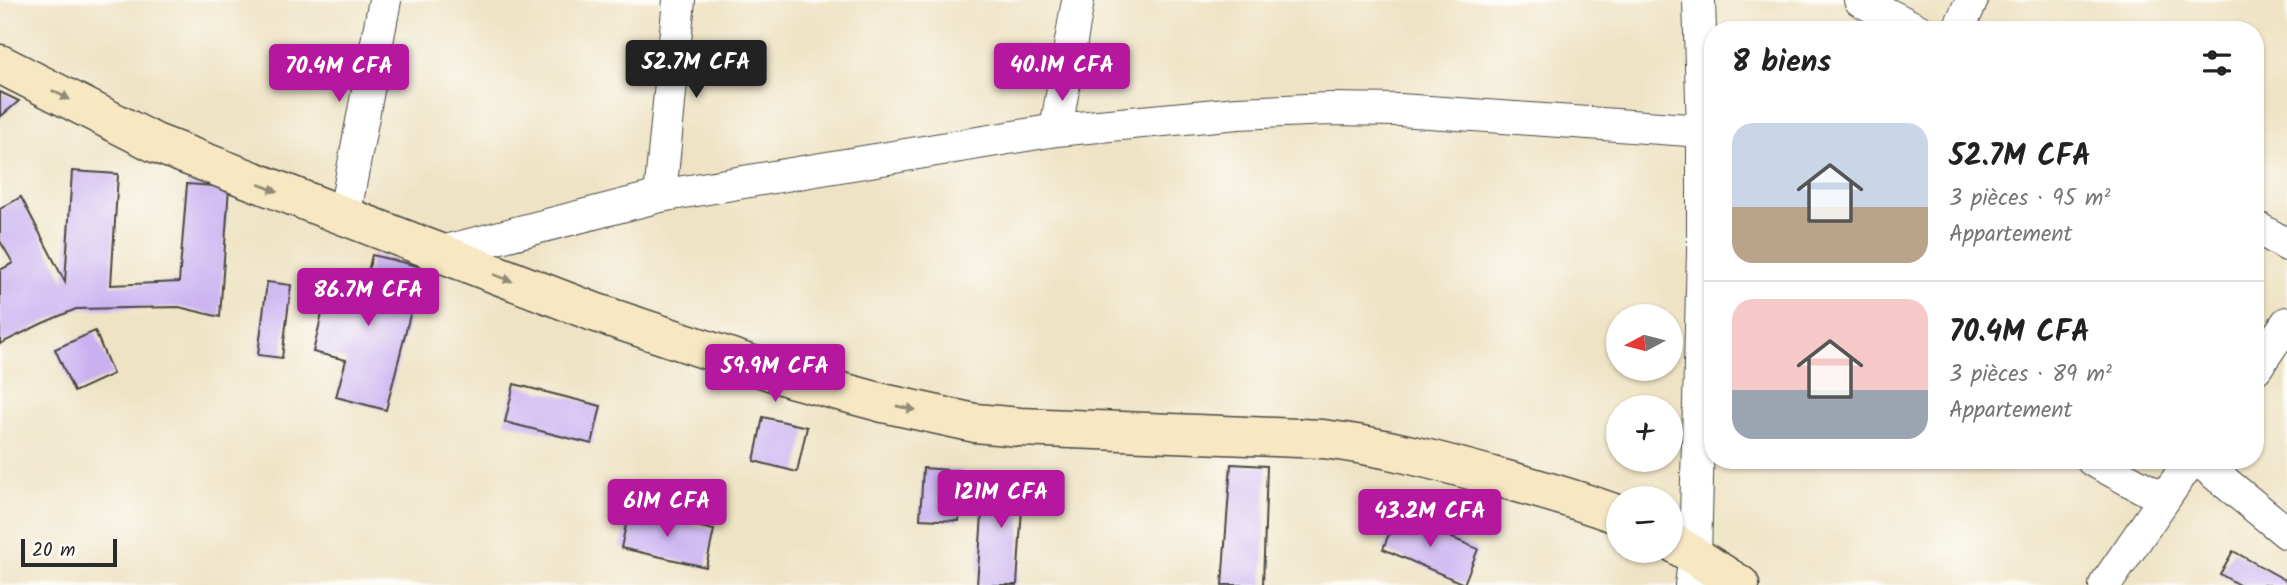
<!DOCTYPE html>
<html lang="fr">
<meta charset="utf-8">
<style>
body{margin:0;font-family:Kalam,sans-serif;background:#f2f2f2;color:#222;height:100vh;display:flex;flex-direction:column;font-size:26px;white-space:nowrap}
*{box-sizing:border-box;margin:0}
p{font-size:23px;color:#767676}
.icon{flex:none;width:38px;height:38px;fill:none;stroke:currentColor;stroke-width:2;stroke-linecap:round;stroke-linejoin:round}
.map{position:relative;flex:1;overflow:hidden}
.details{position:absolute;left:1704px;top:21px;width:560px;height:448px;display:flex;flex-direction:column;background:#fff;border-radius:28px;box-shadow:0 2px 5px #0004}
.details>*{flex:none}
.needle{width:46px;rotate:263deg}
.fabs{position:absolute;left:1606px;top:304px;display:grid;gap:14px}
.fabs a{display:grid;place-items:center;width:77px;height:77px;border-radius:50%;background:#fff;box-shadow:0 2px 5px #0004;font-size:35px}
.scale{position:absolute;left:21px;bottom:18px;width:96px;box-sizing:border-box;padding-left:7px;border:4px solid #2b2b2b;border-top:0;font-size:19px;line-height:24px;white-space:nowrap;color:#2b2b2b;-webkit-text-stroke:5px #fdfcf7;paint-order:stroke}
.price{position:absolute;translate:-50% -60px;padding:0 16px;border-radius:7px;background:#b5179e;color:#fff;font-size:23px;line-height:46px;filter:drop-shadow(0 2px 4px #0008)}
.price::after{content:'';position:absolute;left:50%;top:42px;width:21px;height:16px;margin-left:-10px;background:inherit;clip-path:polygon(0 0,100% 0,50% 100%)}
.price.active{background:#222;color:#fff}
ul{padding:0;list-style:none}
li{display:flex;align-items:center;gap:21px;height:175px;padding:0 28px}
li+li{border-top:2px solid #e0e0e0}
li span{display:grid;place-items:center;flex:none;width:196px;height:140px;border-radius:21px;color:#555}
li>.icon{margin-inline-start:auto}
span .icon{width:84px;height:84px;fill:#fffc;stroke-width:1}
li b{font-size:30px}
h2{display:flex;justify-content:space-between;align-items:center;height:84px;padding:0 28px;font-size:30px}
.map>svg:first-child{display:block}
.building{fill:#c9b0f1}
.lines{fill:none;stroke-linecap:round;stroke-linejoin:round}
.minor-casing{stroke:#484742;stroke-width:34}
.secondary-casing{stroke:#484742;stroke-width:41}
.minor{stroke:#fff;stroke-width:32}
.secondary{stroke:#f7e8c3;stroke-width:38}
.oneway{fill:#918a77}
</style>
<div class="map">
<svg width="2287" height="585" viewBox="0 0 2287 585">
<rect width="100%" height="100%" fill="#fdfcf7"/>
<filter id="ink" filterUnits="userSpaceOnUse"><feTurbulence type="fractalNoise" baseFrequency=".0143" numOctaves="2"/><feDisplacementMap in="SourceGraphic" scale="14" xChannelSelector="R" yChannelSelector="G"/><feConvolveMatrix kernelMatrix="1 2 1 2 8 2 1 2 1" color-interpolation-filters="sRGB"/></filter>
<filter id="wash" filterUnits="userSpaceOnUse"><feTurbulence type="fractalNoise" baseFrequency=".00686" numOctaves="4" result="noise"/><feDisplacementMap in="SourceGraphic" scale="28" xChannelSelector="R" yChannelSelector="G"/><feGaussianBlur stdDeviation="1.57" result="paint"/><feColorMatrix in="noise" values="0 0 0 0 0 0 0 0 0 0 0 0 0 0 0 0 0 1.4 0 .05"/><feComposite in="paint" operator="in"/></filter>
<g filter="url(#wash)">
<rect width="100%" height="100%" fill="#eee3c4"/>
<g id="blocks">
<g class="building">
<polygon points="0,92 19,101 0,117"/>
<polygon points="72,171 118,174 111,285 179,282 187,184 229,187 220,317 179,307 76,309 43,323 0,344 0,270 13,263 0,241 0,209 21,197 65,282"/>
<polygon points="372,255 422,267 386,410 336,397 346,360 313,352 331,275 365,284"/>
<polygon points="267,282 291,285 282,358 258,355"/>
<polygon points="95,331 113,374 74,392 55,349"/>
<polygon points="514,384 601,406 592,444 505,422"/>
<polygon points="763,417 807,427 797,472 754,461"/>
<polygon points="1231,464 1267,466 1263,585 1222,585"/>
<polygon points="923,468 962,471 959,521 920,519"/>
<polygon points="985,473 1024,476 1017,585 977,585"/>
<polygon points="629,511 714,530 706,567 621,548"/>
<polygon points="1397,514 1478,549 1464,584 1383,549"/>
<polygon points="2233,551 2287,581 2287,585 2239,585 2220,574"/>
</g>
</g>
</g>
<g filter="url(#ink)">
<use href="#blocks" fill-opacity="0" stroke="#484742" stroke-width="2"/>
<g class="lines">
<defs>
<g id="minor">
<polyline points="1860,0 1918,30"/>
<polyline points="1958,30 1972,0"/>
<polyline points="1056,130 1078,0"/>
<polyline points="660,196 679,0"/>
<polyline points="344,217 385,0"/>
<polyline points="2256,227 2287,245"/>
<polyline points="438,253 660,196 1056,130 1238,113 1329,109 1400,110 1703,131"/>
<polyline points="2256,368 2287,323"/>
<polyline points="2092,460 2164,499"/>
<polyline points="2198,460 2287,533"/>
<polyline points="1691,585 1695,555 1703,252 1703,131 1699,0"/>
<polyline points="2105,585 2191,460"/>
</g>
<g id="secondary">
<path d="M 0,64 L 155,143 L 594,312 L 794,379 L 883,403 L 975,423 L 1020,427 L 1323,439 C 1382,446 1438,461 1496,477 C 1537,488 1579,500 1619,515"/>
<polyline points="1671,541 1740,585"/>
</g>
</defs>
<use href="#minor" class="minor-casing"/>
<use href="#secondary" class="secondary-casing"/>
<use href="#minor" class="minor"/>
<use href="#secondary" class="secondary"/>
</g>
<defs><path id="oneway-solid" d="M-6-.8H1V-3.2L6.5 0L1 3.2V.8H-6Z" transform="scale(1.75)"/></defs>
<g class="oneway">
<use href="#oneway-solid" transform="translate(61 95) rotate(27)"/>
<use href="#oneway-solid" transform="translate(268 188) rotate(21)"/>
<use href="#oneway-solid" transform="translate(503 278) rotate(21)"/>
<use href="#oneway-solid" transform="translate(906 408) rotate(12)"/>
</g>
</g>
</svg>
<div class="fabs">
<a><svg class="needle" viewBox="-14 -14 28 28"><path d="M0-13l5 13h-10z" fill="#e53935"/><path d="M0 13l5-13h-10z" fill="#767676"/></svg></a>
<a>+</a>
<a>−</a>
</div>
<div class="scale">20 m</div>
<b class="price active" style="left:696px;top:100px">52.7M CFA</b>
<b class="price" style="left:1062px;top:103px">40.1M CFA</b>
<b class="price" style="left:339px;top:104px">70.4M CFA</b>
<b class="price" style="left:368px;top:328px">86.7M CFA</b>
<b class="price" style="left:775px;top:404px">59.9M CFA</b>
<b class="price" style="left:1001px;top:530px">121M CFA</b>
<b class="price" style="left:667px;top:539px">61M CFA</b>
<b class="price" style="left:1430px;top:549px">43.2M CFA</b>
<section class="details">
<h2>8 biens<svg class="icon" aria-label="filters" viewBox="0 0 24 24"><path d="M4 7h16M4 17h16"/><circle cx="9" cy="7" r="2"/><circle cx="15" cy="17" r="2"/></svg></h2>
<ul>
<li><span style="background:linear-gradient(#c9d6e8 60%,#b9a48a 0)"><svg class="icon" aria-label="home" viewBox="0 0 24 24"><path d="M3 11l9-7 9 7M6 9v11h12V9"/></svg></span><div><b>52.7M CFA</b><p>3 pièces · 95 m²</p><p>Appartement</p></div></li>
<li><span style="background:linear-gradient(#f6c9c9 65%,#9aa5b1 0)"><svg class="icon" aria-label="home" viewBox="0 0 24 24"><path d="M3 11l9-7 9 7M6 9v11h12V9"/></svg></span><div><b>70.4M CFA</b><p>3 pièces · 89 m²</p><p>Appartement</p></div></li>
</ul>
</section>
</div>
